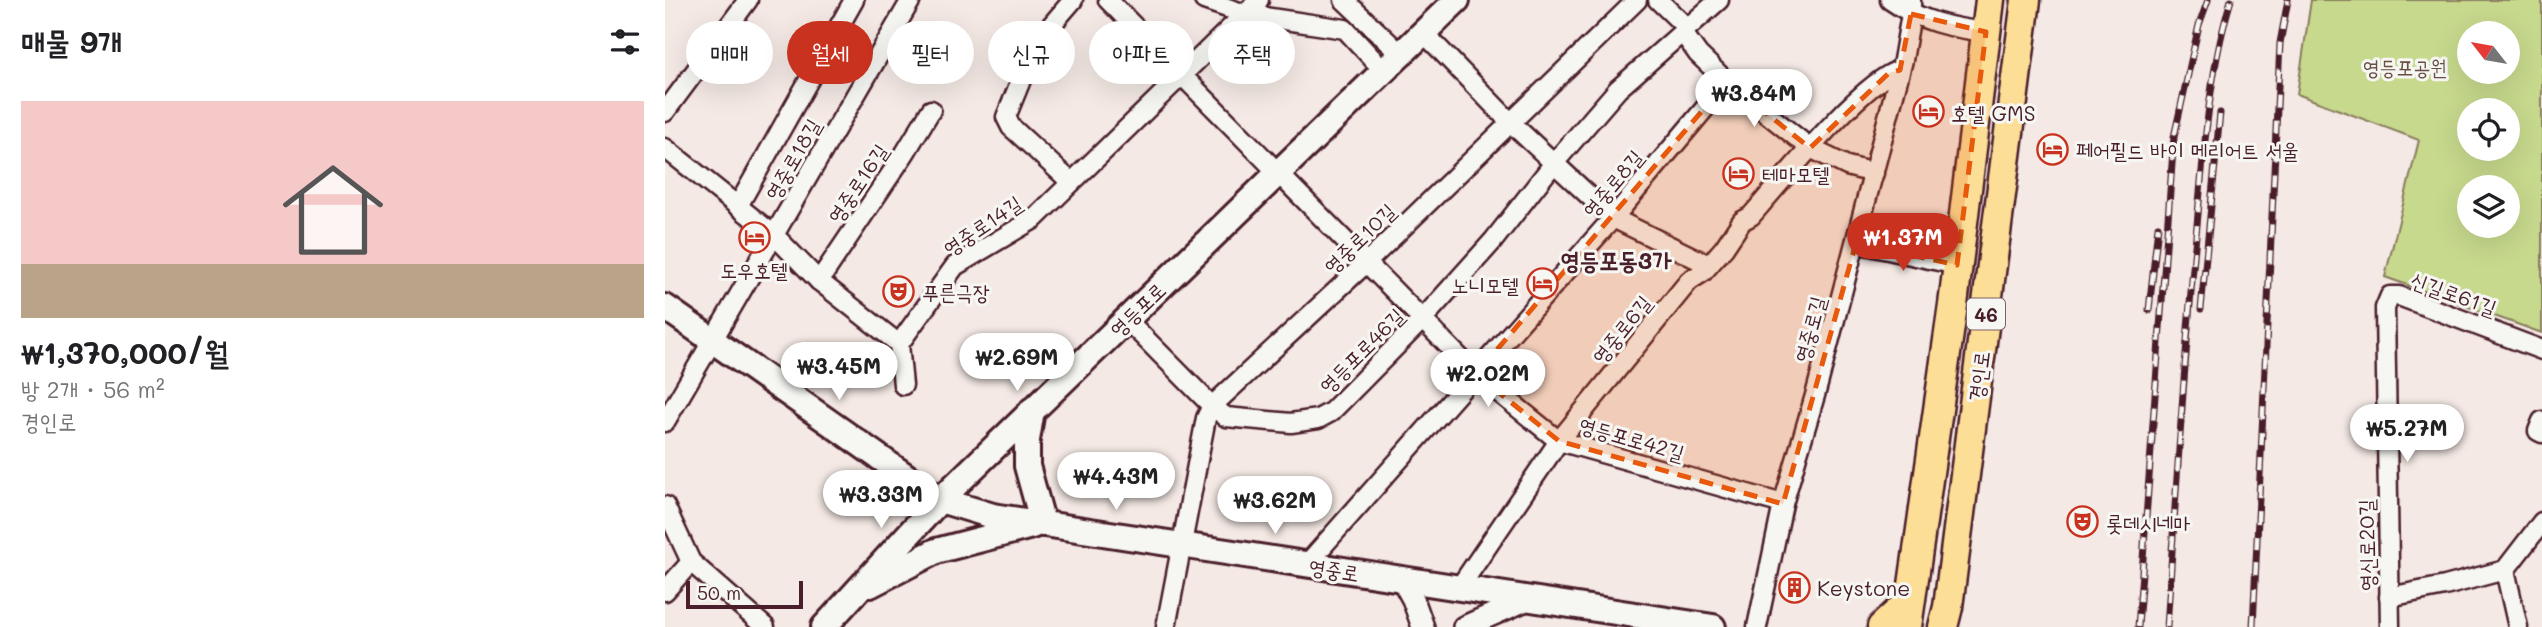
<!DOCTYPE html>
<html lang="ko">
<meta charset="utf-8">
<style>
body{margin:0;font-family:Mali,"Poor Story",sans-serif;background:#f6f6f6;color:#202124;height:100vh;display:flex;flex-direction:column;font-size:26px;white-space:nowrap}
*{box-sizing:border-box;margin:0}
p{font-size:23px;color:#757577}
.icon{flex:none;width:38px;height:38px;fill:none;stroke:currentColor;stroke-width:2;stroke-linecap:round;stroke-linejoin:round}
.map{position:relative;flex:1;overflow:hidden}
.details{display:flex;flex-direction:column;background:#fff;width:665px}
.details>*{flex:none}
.top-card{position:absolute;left:21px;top:21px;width:665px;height:63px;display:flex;gap:14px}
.needle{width:46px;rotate:301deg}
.controls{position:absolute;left:1792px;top:21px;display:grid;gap:14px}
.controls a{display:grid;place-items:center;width:63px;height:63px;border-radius:50%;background:#fff;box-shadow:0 7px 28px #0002;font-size:35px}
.scale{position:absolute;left:21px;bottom:18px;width:117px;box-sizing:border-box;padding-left:7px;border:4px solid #4a1f2b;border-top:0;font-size:19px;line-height:24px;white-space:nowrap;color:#4a1f2b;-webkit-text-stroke:5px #f6f6f2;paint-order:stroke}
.price{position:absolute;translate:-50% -60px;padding:0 16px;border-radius:24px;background:#fff;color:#222;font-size:23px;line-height:46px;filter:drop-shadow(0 2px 4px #0008)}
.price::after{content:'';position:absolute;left:50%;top:42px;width:21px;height:16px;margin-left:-10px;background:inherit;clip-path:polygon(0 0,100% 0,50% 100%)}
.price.active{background:#c8321e;color:#fff}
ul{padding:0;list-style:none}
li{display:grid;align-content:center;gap:14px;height:371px;padding:0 21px}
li+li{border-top:2px solid #e0e0e0}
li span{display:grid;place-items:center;height:217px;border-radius:0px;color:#555}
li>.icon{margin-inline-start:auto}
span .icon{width:126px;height:126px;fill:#fffc;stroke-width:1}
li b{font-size:30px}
h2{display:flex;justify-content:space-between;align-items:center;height:84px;padding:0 21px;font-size:30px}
.tag{padding:0 24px;border-radius:32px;background:#fff;box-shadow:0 7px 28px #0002;font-size:24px;line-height:63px}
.tag.active{background:#c8321e;color:#fff}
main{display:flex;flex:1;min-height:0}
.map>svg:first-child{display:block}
.green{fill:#c7d98d;stroke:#887c5c;stroke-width:2;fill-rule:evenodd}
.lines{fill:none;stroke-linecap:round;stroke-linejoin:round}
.minor-casing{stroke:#4a1f2b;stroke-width:23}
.tertiary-casing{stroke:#4a1f2b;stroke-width:26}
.secondary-casing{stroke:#4a1f2b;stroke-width:30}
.primary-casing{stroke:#4a1f2b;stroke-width:33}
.minor{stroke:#f6f6f2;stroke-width:18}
.tertiary{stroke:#f6f6f2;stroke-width:21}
.secondary{stroke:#f6f6f2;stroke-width:24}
.primary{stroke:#fcde96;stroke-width:28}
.rail-casing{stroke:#4a1f2b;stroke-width:7}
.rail{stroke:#f6f6f2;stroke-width:4.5;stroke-dasharray:13;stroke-linecap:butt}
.marked{fill:#e8590c;fill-opacity:0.2;stroke:#e8590c;stroke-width:5;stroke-dasharray:14 9;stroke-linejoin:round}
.labels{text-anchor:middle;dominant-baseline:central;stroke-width:6;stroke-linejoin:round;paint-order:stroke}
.shield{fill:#f6f6f2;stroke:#7e6067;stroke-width:2}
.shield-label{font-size:19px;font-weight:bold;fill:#4a1f2b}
.park-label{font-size:21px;fill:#694e44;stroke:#f6f6f2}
.poi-label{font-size:21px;fill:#4a1f2b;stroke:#f6f6f2;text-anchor:start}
.street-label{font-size:21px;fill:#4a1f2b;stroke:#f6f6f2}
.quarter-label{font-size:24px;font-weight:bold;fill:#4a1f2b;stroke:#f6f6f2}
</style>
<main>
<section class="details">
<h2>매물 9개<svg class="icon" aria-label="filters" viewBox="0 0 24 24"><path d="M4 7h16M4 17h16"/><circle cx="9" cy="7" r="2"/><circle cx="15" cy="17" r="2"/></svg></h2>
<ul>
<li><span style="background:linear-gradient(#f6c9c9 75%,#b9a48a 0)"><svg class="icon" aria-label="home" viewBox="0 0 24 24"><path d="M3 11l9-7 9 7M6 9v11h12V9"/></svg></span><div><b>₩1,370,000/월</b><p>방 2개 · 56 m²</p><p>경인로</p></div></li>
</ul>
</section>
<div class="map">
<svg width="1877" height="627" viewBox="0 0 1877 627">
<rect width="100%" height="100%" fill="#f4e9e4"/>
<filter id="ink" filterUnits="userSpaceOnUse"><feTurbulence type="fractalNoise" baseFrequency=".0143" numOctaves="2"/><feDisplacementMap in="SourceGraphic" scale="14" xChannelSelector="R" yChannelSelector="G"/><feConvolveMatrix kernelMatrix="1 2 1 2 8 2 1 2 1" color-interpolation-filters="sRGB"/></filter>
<g filter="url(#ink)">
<path class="green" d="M 1646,0 L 1877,0 L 1877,333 L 1720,277 L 1754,140 L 1632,94 ZM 1804,33 L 1843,33 L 1843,72 L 1804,72 ZM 1804,110 L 1843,110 L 1843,149 L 1804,149 ZM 1804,187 L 1843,187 L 1843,226 L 1804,226 Z"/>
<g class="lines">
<defs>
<g id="minor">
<polyline points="443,0 811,374 894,441 1118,504"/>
<polyline points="539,0 580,14 680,29 719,71"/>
<polyline points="679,0 736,54"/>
<polyline points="993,0 1019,25 1021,37 1033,54 1062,82 1145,148 1182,166 1209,173"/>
<path d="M 1225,0 C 1255,21 1286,28 1321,32"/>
<polyline points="759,33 846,123 948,218 1044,265"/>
<polyline points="0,112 83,0"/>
<polyline points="0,148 109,235 154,281 234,344 238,385"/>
<polyline points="406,182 346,127 341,117 371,43 408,0"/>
<polyline points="73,206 189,0"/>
<polyline points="1191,243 1292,265"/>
<polyline points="154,281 240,153 266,110"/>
<polyline points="461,319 547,406 561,417 626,423 653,419 666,412 756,321 828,241 889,163 953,89 1054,0"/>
<polyline points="234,344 290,266 369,219 594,0"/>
<polyline points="1877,421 1873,431 1877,433"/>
<polyline points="0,422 246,0"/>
<polyline points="0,506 26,562 100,627"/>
<polyline points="642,564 948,218 1062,82"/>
<polyline points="1840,570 1853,627"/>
<path d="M 794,588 L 894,441 L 1024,281 L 1038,272 L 1059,248 L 1077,221 L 1086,216 C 1114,184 1199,79 1235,70"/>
<polyline points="0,591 26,562"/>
<polyline points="1724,597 1780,586 1840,570 1877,522"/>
<polyline points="501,627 541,418 547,406 700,264 972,0"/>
<polyline points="1092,627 1118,504 1151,392 1238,60 1246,14 1246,0"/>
<polyline points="1725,627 1720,308 1725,296 1734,296 1877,350"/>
</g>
<g id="tertiary">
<polyline points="737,579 748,599 758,627"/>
<polyline points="799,627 863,599"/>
</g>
<g id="secondary">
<polyline points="0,307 275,500 328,516 1048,627"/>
<polyline points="367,410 362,440 362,466 378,524"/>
<polyline points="205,585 271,551 367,526"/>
<polyline points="159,627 275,500 792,0"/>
</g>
<g id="primary">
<polyline points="1217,627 1245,601"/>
<polyline points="1242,627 1288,305 1325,0"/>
<polyline points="1278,627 1283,607 1361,0"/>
</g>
</defs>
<use href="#minor" class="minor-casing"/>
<use href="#tertiary" class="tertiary-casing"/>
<use href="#secondary" class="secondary-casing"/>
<use href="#primary" class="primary-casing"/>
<use href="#minor" class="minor"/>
<use href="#tertiary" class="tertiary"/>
<use href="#secondary" class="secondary"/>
<use href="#primary" class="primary"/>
<defs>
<g id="rail">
<polyline points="1536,309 1555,113"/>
<polyline points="1484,310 1493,226"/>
<polyline points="1473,627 1509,137 1534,25 1543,0"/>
<path d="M 1502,627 C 1511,493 1519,359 1532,225 C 1539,150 1544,72 1566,0"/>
<polyline points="1588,627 1615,43 1623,0"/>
</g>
</defs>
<use href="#rail" class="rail-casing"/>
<use href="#rail" class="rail"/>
</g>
</g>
<path class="marked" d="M 1246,14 L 1321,32 L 1292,265 L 1191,243 L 1118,504 L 894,441 L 811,374 L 1062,82 L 1145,148 L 1224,73 L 1235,70 Z"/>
<defs>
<symbol id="hotel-ring" viewBox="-11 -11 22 22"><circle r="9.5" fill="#f6f6f2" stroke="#c8321e" stroke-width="1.5"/><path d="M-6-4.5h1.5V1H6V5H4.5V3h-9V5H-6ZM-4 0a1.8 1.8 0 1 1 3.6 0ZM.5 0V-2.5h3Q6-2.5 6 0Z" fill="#c8321e"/></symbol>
<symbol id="theatre-ring" viewBox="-11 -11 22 22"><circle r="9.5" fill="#f6f6f2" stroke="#c8321e" stroke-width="1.5"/><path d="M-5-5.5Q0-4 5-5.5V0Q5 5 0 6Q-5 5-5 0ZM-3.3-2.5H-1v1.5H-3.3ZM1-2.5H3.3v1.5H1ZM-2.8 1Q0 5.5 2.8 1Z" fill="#c8321e"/></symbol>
<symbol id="building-ring" viewBox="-11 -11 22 22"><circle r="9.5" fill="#f6f6f2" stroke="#c8321e" stroke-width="1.5"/><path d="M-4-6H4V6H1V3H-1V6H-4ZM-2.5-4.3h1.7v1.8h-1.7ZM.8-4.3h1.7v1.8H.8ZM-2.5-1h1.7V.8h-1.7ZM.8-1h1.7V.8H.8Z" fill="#c8321e"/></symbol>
</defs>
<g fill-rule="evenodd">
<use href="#hotel-ring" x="1246" y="94" width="35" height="35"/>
<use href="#hotel-ring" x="1370" y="132" width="35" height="35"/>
<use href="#hotel-ring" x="1056" y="156" width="35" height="35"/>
<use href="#hotel-ring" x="72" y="220" width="35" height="35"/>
<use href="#hotel-ring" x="860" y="266" width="35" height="35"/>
<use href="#theatre-ring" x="216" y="274" width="35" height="35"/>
<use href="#theatre-ring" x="1400" y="504" width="35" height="35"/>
<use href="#building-ring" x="1112" y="570" width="35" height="35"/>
</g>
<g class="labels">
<rect class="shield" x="1302" y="298.5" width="38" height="31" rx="5"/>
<g class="shield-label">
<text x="1321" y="314">46</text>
</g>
<g class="park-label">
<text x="1740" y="66">영등포공원</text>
</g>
<g class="poi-label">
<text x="1286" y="112">호텔 GMS</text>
<text x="1411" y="149">페어필드 바이 메리어트 서울</text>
<text x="1097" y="173">테마모텔</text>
<text x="89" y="269" text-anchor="middle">도우호텔</text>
<text x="854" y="284" text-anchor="end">노니모텔</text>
<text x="257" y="291">푸른극장</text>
<text x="1441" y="522">롯데시네마</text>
<text x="1152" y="587">Keystone</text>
</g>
<g class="street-label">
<text transform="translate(127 159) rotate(-60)">영중로18길</text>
<text transform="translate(192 183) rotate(-56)">영중로16길</text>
<text transform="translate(947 183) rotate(-50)">영중로8길</text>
<text transform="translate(317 225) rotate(-34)">영중로14길</text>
<text transform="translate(694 238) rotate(-44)">영중로10길</text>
<text transform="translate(1789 293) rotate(20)">신길로61길</text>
<text transform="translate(472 309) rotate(-44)">영등포로</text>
<text transform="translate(956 329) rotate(-51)">영중로6길</text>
<text transform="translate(1144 329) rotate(-75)">영중로길</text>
<text transform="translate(696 350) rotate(-45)">영등포로46길</text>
<text transform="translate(1313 376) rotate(-83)">경인로</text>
<text transform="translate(967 438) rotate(16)">영등포로42길</text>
<text transform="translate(1701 545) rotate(-91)">영신로20길</text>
<text transform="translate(669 569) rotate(9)">영중로</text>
</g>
<g class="quarter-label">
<text x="951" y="259">영등포동3가</text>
</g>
</g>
</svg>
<div class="controls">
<a><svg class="needle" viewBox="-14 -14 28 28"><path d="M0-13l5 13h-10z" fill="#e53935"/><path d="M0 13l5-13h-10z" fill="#757577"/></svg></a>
<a><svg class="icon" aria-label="locate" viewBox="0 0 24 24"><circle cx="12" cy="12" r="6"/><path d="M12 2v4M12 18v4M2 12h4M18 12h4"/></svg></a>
<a><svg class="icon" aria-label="layers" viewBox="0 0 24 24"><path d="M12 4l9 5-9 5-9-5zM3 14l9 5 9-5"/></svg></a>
</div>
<div class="scale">50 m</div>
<b class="price" style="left:1089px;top:129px">₩3.84M</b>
<b class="price active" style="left:1238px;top:273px">₩1.37M</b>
<b class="price" style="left:352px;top:393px">₩2.69M</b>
<b class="price" style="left:174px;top:402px">₩3.45M</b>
<b class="price" style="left:823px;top:409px">₩2.02M</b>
<b class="price" style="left:1742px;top:464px">₩5.27M</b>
<b class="price" style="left:451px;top:512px">₩4.43M</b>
<b class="price" style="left:216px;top:530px">₩3.33M</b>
<b class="price" style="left:610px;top:536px">₩3.62M</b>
<div class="top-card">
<a class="tag">매매</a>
<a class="tag active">월세</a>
<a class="tag">필터</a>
<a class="tag">신규</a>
<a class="tag">아파트</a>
<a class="tag">주택</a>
</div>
</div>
</main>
